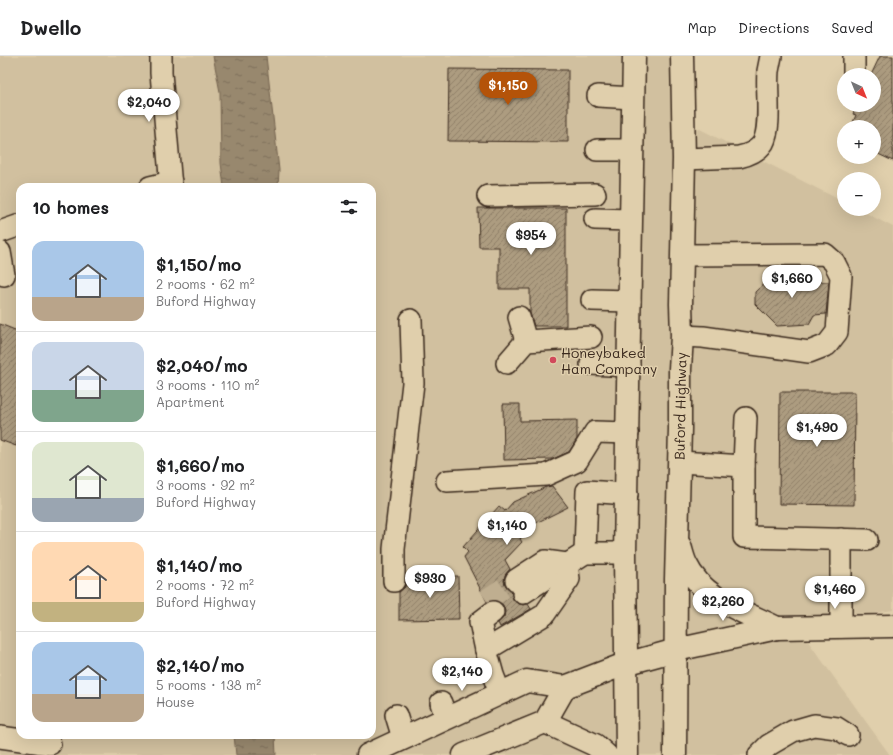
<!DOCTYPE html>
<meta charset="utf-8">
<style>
body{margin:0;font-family:Mali,sans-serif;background:#f6f6f6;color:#202124;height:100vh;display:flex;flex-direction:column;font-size:15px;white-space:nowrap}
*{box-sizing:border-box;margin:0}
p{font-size:13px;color:#757577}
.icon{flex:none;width:22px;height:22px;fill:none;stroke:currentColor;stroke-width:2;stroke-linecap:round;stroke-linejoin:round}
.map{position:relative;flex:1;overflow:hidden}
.side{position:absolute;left:16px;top:127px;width:360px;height:556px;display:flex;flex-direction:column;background:#fff;border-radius:12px;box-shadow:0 4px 16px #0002}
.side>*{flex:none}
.needle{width:26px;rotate:137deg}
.tools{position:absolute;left:837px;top:12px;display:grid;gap:8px}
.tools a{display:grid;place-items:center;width:44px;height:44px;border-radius:50%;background:#fff;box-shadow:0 4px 16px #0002;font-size:20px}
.price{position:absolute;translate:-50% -34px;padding:0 9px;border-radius:14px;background:#fff;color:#222;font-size:13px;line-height:26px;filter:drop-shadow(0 1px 2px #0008)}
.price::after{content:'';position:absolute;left:50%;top:24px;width:12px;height:9px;margin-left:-6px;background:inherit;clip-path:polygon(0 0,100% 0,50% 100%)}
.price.on{background:#b45309;color:#fff}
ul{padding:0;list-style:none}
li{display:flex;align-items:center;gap:12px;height:100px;padding:0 16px}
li+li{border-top:1px solid #e0e0e0}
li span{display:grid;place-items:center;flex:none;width:112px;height:80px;border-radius:12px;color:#555}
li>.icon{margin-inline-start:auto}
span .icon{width:48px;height:48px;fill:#fffc;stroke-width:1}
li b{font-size:17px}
h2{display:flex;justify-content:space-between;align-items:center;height:48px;padding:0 16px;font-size:17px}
header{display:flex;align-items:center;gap:24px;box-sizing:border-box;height:56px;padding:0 20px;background:#fff;border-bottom:1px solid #e0e0e0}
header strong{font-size:19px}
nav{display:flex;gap:22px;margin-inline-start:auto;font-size:14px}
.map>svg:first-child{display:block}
.built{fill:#d1c09f;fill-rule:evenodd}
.water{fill:url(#water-ripples);stroke:#73624e}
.building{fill:url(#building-hatch);stroke:#3b2a1e}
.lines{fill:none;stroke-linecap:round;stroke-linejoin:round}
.minor-tunnel{stroke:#bfae90;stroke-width:21;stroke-dasharray:21 10;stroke-linecap:butt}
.minor-casing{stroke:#3b2a1e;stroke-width:24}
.major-casing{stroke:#3b2a1e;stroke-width:25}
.minor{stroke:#e0cfac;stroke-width:21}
.major{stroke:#e0cfac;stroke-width:22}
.poi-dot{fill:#d1495b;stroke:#e0cfac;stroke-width:1.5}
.labels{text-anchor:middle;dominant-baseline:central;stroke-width:3;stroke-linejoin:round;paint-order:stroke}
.poi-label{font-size:14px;fill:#3b2a1e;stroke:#e0cfac;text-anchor:start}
.street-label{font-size:14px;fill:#3b2a1e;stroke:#e0cfac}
</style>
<header>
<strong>Dwello</strong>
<nav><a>Map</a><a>Directions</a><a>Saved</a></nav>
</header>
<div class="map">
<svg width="893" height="699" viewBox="0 0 893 699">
<defs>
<pattern id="water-ripples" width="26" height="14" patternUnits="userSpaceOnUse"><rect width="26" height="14" fill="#98886e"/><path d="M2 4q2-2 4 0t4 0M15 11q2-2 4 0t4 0" fill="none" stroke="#7d6f5a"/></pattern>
<pattern id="building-hatch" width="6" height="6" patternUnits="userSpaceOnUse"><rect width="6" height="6" fill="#ad9c80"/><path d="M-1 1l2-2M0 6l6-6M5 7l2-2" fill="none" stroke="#8e7f68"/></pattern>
</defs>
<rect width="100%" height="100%" fill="#e0cfac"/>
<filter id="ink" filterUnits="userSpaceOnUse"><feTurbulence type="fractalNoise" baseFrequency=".025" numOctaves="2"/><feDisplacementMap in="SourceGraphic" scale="8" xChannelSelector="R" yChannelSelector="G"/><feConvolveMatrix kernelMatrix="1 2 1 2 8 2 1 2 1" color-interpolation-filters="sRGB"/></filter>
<g filter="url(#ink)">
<path class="built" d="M 0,0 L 674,0 L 674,60 L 844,146 L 844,153 L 858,153 L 893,171 L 893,554 L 797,570 L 890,699 L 0,699 ZM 20,131 L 372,131 L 372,679 L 20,679 Z"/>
<g class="water">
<polygon points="213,0 266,0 279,114 278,131 224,131 221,107 220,36"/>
<polygon points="234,679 275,679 276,699 236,699"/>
</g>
<g class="building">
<polygon points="880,0 893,0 893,105 874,96 874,71 851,71 856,59 853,58 857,49 874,49 874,19 871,19"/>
<polygon points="449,13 568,14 568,86 448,85"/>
<polygon points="478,152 566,152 566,270 534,270 530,257 530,233 499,233 499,191 479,191"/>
<polygon points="778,214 802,215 801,225 829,226 826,258 814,259 809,268 777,270 755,248 755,236"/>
<polygon points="0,268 20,276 20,378 16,390 0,384"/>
<polygon points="780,336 855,336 854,449 779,448"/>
<polygon points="503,348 520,348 520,365 577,364 577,383 569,396 553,403 504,404"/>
<polygon points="552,430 568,451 536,467 520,483 522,486 505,504 510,513 505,519 504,525 506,530 512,535 513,543 517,547 523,549 528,548 531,553 500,571 498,567 504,561 505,555 503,549 497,545 492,544 487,546 464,501 468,496 463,491 499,450 505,455 513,446 546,431"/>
<polygon points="458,520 459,563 399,564 399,536 405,531 406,521"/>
</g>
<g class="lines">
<polyline class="minor-tunnel" points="486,544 516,524"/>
<defs>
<g id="minor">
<polyline points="161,0 161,17 171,131"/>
<polyline points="854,0 854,19"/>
<polyline points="598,40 633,42"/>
<polyline points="597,94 632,94"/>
<path d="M 684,103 L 739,101 C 748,99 758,95 763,87 C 772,71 766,35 768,15 C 769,10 770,5 771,0"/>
<polyline points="150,131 171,126"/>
<polyline points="488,140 595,138"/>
<polyline points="595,163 631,164"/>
<polyline points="0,176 20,169"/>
<polyline points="0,196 4,219"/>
<polyline points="592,244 630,245"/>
<polyline points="519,261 526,285"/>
<polyline points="682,280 703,281 809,296 827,289 837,276 841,220 834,206 825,198 682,199"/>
<polyline points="507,307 526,285 591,281"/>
<polyline points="591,308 629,310"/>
<polyline points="746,362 744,410 744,481 867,484"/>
<polyline points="680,406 744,410"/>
<polyline points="447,425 546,419 577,405 595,376 628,377"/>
<polyline points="585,497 587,435 627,438"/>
<polyline points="394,525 394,493 413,327 411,264"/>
<polyline points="523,537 585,497 625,497"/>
<polyline points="841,571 841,483"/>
<polyline points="486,594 480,566 493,556"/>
<polyline points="500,637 493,619 486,594 544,559 569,523 567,508 545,505 516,524"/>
<polyline points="441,647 446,662"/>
<polyline points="396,659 403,682"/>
<polyline points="0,681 50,688"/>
<polyline points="759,699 769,689 793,675 814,669 837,672 848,679"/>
</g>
<g id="major">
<path d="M 680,490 C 682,496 683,502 686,508 C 702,543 745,556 777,572"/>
<polyline points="545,666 595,689 606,699"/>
<polyline points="368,699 527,625 565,631 625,608 676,594 777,572 893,570"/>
<polyline points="464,699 545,666 565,631"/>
<polyline points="627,699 625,497 634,0"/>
<polyline points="675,699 676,523 680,373 680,313 682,280 681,248 684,103 682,0"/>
</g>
</defs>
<use href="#minor" class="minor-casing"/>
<use href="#major" class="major-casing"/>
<use href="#minor" class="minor"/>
<use href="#major" class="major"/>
</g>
</g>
<circle class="poi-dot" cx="553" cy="304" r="4"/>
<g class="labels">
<g class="poi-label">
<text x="561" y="296">Honeybaked<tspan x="561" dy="16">Ham Company</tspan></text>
</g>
<g class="street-label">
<text transform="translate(680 350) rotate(-89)">Buford Highway</text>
</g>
</g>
</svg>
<div class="tools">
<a><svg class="needle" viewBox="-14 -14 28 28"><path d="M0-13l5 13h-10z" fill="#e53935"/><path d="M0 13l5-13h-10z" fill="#757577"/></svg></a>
<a>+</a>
<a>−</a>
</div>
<b class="price on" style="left:508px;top:50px">$1,150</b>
<b class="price" style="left:149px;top:67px">$2,040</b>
<b class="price" style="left:531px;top:200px">$954</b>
<b class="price" style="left:792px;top:243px">$1,660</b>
<b class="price" style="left:817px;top:392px">$1,490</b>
<b class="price" style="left:507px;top:490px">$1,140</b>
<b class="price" style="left:430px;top:543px">$930</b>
<b class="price" style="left:835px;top:554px">$1,460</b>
<b class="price" style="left:723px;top:566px">$2,260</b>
<b class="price" style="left:462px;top:636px">$2,140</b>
<section class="side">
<h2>10 homes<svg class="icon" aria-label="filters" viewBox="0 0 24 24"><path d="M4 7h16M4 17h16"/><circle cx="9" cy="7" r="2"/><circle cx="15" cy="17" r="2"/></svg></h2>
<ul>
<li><span style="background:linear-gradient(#a9c7e8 70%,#b9a48a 0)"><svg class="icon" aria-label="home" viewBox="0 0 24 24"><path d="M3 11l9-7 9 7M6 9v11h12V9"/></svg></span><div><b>$1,150/mo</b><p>2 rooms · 62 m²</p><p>Buford Highway</p></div></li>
<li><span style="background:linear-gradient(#c9d6e8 60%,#7fa58c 0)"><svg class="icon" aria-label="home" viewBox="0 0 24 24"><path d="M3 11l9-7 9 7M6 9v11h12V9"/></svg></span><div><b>$2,040/mo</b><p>3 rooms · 110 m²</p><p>Apartment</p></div></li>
<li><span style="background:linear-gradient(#dfe7d0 70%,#9aa5b1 0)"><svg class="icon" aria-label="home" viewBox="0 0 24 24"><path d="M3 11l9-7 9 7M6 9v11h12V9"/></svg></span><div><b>$1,660/mo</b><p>3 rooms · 92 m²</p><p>Buford Highway</p></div></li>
<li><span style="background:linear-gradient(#ffd9b3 75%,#c2b280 0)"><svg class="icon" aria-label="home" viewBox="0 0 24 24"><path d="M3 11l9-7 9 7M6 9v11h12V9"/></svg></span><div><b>$1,140/mo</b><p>2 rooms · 72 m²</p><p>Buford Highway</p></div></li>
<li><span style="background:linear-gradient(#a9c7e8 65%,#b9a48a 0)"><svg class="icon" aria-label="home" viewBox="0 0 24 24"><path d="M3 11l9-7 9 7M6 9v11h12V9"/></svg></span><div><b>$2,140/mo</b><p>5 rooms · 138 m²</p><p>House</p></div></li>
</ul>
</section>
</div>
